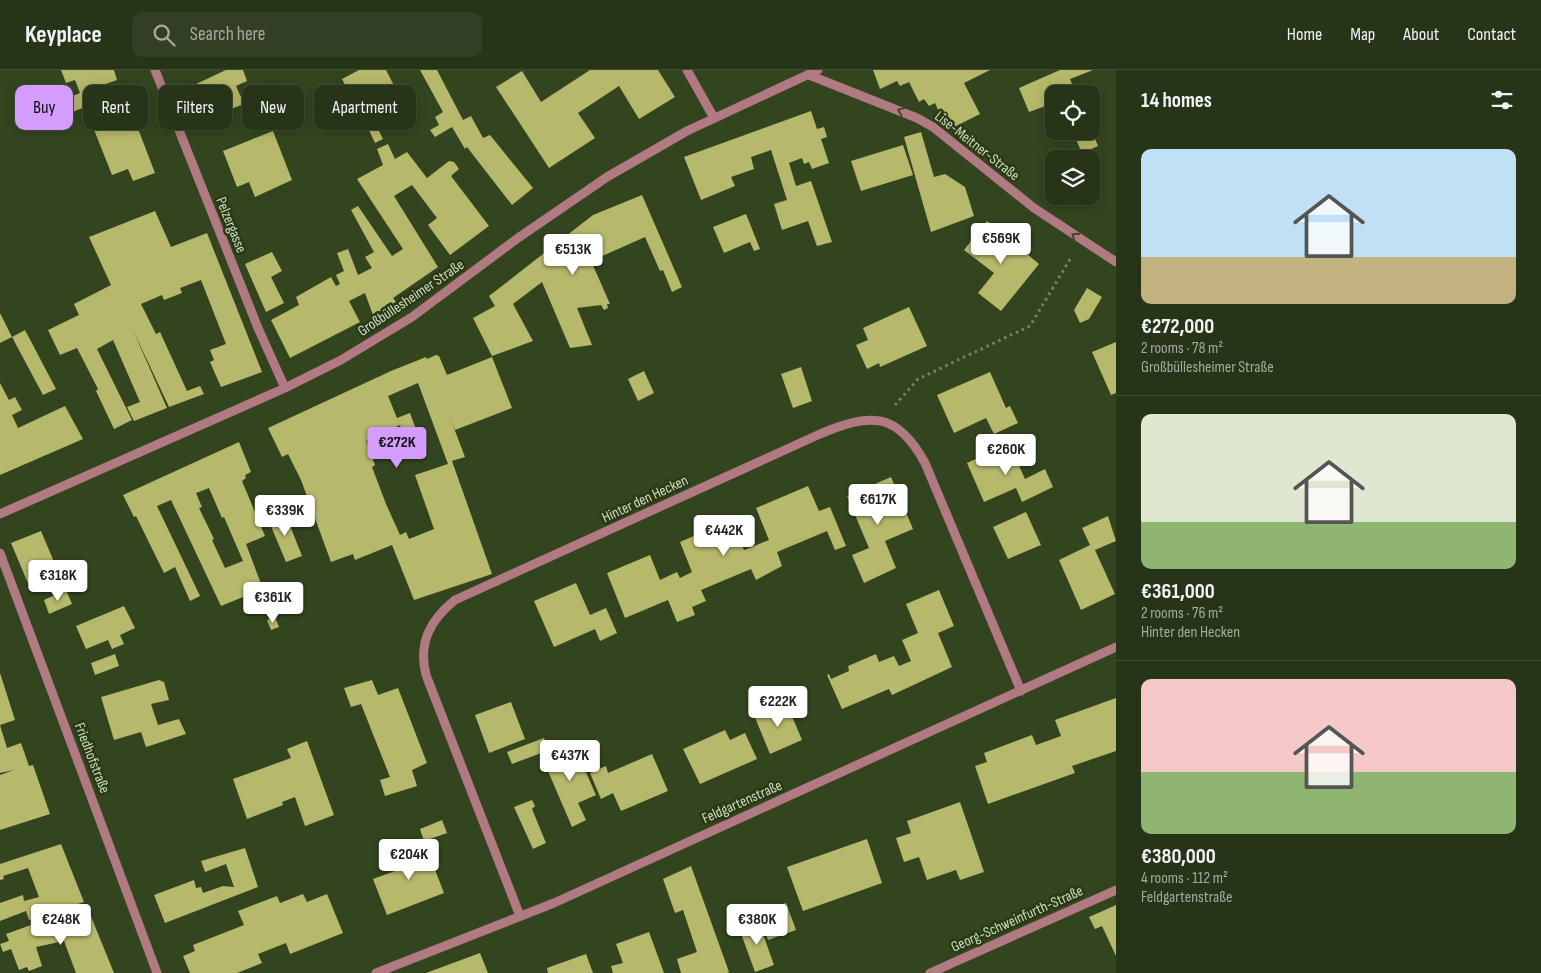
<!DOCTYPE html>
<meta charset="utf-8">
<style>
body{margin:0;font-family:"Sofia Sans Condensed",sans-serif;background:#323f24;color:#f1f3f6;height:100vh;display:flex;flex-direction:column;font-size:19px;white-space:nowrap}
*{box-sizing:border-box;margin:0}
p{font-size:16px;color:#a4aaa1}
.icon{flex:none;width:28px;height:28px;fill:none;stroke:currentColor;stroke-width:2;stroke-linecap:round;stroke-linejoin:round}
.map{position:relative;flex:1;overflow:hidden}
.panel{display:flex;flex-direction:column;background:#263417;width:425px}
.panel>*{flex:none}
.hud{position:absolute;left:15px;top:15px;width:475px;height:45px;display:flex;gap:10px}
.tools{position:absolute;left:1045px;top:15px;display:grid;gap:10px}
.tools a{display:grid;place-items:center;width:55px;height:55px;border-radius:10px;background:#263417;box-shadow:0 2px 12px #0003,0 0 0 1px #424f36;font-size:25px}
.price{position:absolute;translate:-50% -42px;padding:0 11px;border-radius:5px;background:#fff;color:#222;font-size:16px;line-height:32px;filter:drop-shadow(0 1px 2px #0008)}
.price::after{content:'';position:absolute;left:50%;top:30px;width:15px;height:11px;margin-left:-8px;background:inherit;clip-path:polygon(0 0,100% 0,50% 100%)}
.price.active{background:#d49cfc;color:#111}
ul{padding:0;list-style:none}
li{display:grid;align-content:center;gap:10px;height:265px;padding:0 25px}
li+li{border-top:1px solid #424f36}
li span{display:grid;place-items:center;height:155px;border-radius:10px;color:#555}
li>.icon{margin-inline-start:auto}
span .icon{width:90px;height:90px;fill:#fffc;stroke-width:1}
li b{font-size:21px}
h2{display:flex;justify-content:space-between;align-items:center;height:60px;padding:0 25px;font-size:21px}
.tag{padding:0 18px;border-radius:10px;background:#263417;box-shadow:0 2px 12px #0003,0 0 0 1px #424f36;font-size:18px;line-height:45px}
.tag.active{background:#d49cfc;color:#111}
header{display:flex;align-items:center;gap:30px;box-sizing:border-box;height:70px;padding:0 25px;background:#263417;border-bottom:1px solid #424f36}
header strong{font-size:24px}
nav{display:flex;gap:28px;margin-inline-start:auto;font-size:18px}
.search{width:350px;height:45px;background:#323f24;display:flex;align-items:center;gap:12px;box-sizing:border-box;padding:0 18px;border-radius:10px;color:#a4aaa1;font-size:19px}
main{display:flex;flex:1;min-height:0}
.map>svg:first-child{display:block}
.building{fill:#b6b86b;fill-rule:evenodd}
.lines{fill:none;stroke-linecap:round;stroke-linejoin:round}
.path{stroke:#748464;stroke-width:3;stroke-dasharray:2.5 4;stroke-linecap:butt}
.minor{stroke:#b17981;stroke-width:9}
.oneway{stroke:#44472b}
.labels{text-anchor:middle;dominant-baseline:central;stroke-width:5;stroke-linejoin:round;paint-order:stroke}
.street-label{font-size:15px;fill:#cfdbc5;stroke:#293a15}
</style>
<header>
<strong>Keyplace</strong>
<div class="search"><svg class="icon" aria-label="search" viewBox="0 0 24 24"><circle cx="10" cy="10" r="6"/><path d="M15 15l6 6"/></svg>Search here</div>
<nav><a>Home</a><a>Map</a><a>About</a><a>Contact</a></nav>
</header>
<main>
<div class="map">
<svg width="1116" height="903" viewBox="0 0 1116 903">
<rect width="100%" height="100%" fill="#33451f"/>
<g class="building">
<polygon points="61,0 114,0 117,10 97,17 102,31 124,22 155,103 133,111 128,99 112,105 85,37 70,43 65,29 80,23 75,10 66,13"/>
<polygon points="226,0 243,0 247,11 236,16 244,34 207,48 205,42 199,44 195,34 201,32 194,15"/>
<polygon points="359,0 386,0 405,37 367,57 342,9"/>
<polygon points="420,0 437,0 463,50 471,46 483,68 490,65 533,118 512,135 467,77 465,79 452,57 435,67 430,60 439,55 435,47 443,42"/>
<polygon points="590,0 658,0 675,27 639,49 619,16 578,43 595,68 549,98 496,17 522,1 541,32"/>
<polygon points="873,0 990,0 964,13 980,44 954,57 940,44 935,33 929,36 924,29 919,32 909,12 900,16 897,11 880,19"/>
<polygon points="1060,0 1093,0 1070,9 1076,24 1054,24 1054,33 1029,42 1019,18"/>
<polygon points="811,41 817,59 824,57 827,67 821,69 829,93 812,99 809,92 804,94 802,88 789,93 796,116 811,111 832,172 817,176 808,151 782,160 774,134 787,130 771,80 751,87 754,99 731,107 735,116 701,130 684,87"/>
<polygon points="377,57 383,69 375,73 369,60"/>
<polygon points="273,61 292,110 255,127 249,112 237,117 223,81"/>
<polygon points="1072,61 1092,61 1098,76 1082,83"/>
<polygon points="921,62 934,107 945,104 965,117 974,146 931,162 904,67"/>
<polygon points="388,74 395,89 407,82 427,108 449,91 454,92 459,99 451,106 489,156 450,185 428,155 437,148 412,115 394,126 438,197 393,228 396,232 373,245 365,223 349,231 360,252 290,288 271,250 299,235 296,227 331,207 336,216 340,214 336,205 344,201 337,183 348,179 358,205 372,198 365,187 374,182 351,140 358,136 392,186 403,179 357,109 383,95 377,79"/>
<polygon points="903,75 913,105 861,121 851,91"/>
<polygon points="642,125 682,217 672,222 663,200 660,201 645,167 591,191 610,234 607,234 608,238 604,240 601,235 577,238 592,275 570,278 542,212 513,234 533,271 492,286 473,248 495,236 489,226 593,145"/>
<polygon points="155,141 171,177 207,163 262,302 221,317 210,292 214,290 210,280 226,274 201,210 180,218 182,223 164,230 162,225 141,234 156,264 160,262 187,321 200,316 204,324 169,337 133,260 167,338 134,351 127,337 140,332 113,270 97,279 132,350 114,359 96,321 98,319 77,278 60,285 48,260 79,245 74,234 111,215 89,167"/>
<polygon points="746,144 760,179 754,181 750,172 724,183 713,157"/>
<polygon points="987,151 1039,194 1001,241 978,223 994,203 964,180"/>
<polygon points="272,182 282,201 271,207 284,233 266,242 245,194"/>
<polygon points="1087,218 1102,227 1089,249 1080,253 1074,240"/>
<polygon points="909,237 927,276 880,297 879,293 867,299 856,275 868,270 863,258"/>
<polygon points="0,243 12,267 0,273"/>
<polygon points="25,260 56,319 43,325 12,267"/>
<polygon points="1116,272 1116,323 1111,325 1092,282"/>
<path d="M 436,285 L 439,286 L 447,305 L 492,287 L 512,338 L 455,360 L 449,345 L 465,387 L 452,391 L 492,504 L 414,530 L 392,475 L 355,490 L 353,484 L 331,492 L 301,410 L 288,384 L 282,387 L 268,358 L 391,301 L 426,287 L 427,289 ZM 418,313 L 448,394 L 415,405 L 434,459 L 409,469 L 406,462 L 400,465 L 386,434 L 372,397 L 375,395 L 366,371 L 400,355 L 405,370 L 418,365 L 410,343 L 397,348 L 388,326 Z"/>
<polygon points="801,297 812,331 793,338 781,304"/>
<polygon points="644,301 654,323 638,331 628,309"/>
<polygon points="990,302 1006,338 1010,336 1018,353 994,364 986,348 954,363 937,325"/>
<polygon points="0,313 9,330 15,327 22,340 12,345 18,358 65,336 83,369 0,405"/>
<path d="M 239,372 L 251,402 L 245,405 L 246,408 L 242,411 L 265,466 L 246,474 L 263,519 L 221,536 L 171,430 L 157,436 L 200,526 L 190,531 L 175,497 L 164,503 L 136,446 L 134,447 L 123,425 ZM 209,418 L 222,448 L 224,447 L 243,491 L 225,498 L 212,470 L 214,469 L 199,438 L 202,437 L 196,423 Z"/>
<polygon points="1009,374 1025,409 1045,399 1053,417 1022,432 1016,418 984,432 967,393"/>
<polygon points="891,407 913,459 885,471 896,498 864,513 852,485 869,478 847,426"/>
<polygon points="808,416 819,441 830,437 846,476 835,480 827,461 777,482 782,496 756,510 751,499 701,520 706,531 692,537 695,545 677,552 668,530 625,548 607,503 650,485 660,510 677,502 680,508 692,502 680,472 731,450 744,480 769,470 756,438"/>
<polygon points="1026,442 1041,475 1008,489 993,457"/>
<polygon points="285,443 302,486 286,492 268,449"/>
<polygon points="1108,446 1116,471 1095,480 1115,524 1081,540 1059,490 1090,475 1082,458"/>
<polygon points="41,461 60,506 30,518 11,473"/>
<polygon points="576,513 590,545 606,538 617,563 600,571 595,559 554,577 534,531"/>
<polygon points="66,520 72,534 49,544 44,530"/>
<polygon points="939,520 954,556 938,563 952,597 892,625 889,619 842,639 827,605 829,604 831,609 849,601 848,596 876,584 879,592 894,586 899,596 911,591 902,570 918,563 906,534"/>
<polygon points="124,536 135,558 120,565 124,574 112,579 108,570 86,579 76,556"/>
<polygon points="275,547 279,557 271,560 267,550"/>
<polygon points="115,584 119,596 95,605 91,593"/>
<polygon points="0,603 15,650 0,655 7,678 21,673 29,696 33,695 50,744 0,760 0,705 14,700 0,703"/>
<polygon points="159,610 164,612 169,630 151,634 158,655 179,649 186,664 146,677 141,662 114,670 101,627"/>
<polygon points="372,610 378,625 398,618 427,693 412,700 417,716 385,726 380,710 390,707 361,634 351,637 344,618"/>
<polygon points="1116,628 1116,681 1072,696 1075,703 988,734 975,696 987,692 984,683 1032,665 1036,675 1061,666 1055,650"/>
<polygon points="511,632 525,669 489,683 475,645"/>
<polygon points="786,632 802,670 770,684 754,645"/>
<polygon points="725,660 730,670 745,663 757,689 700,714 683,679"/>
<polygon points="544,668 549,680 512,694 507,682"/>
<polygon points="307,671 334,745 305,756 295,727 282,732 283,735 247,749 233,709 291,688 287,679"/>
<polygon points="574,675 596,725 578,733 586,750 572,757 548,701 545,702 541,691"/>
<polygon points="652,684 668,721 621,741 613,723 601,729 590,703 606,696 608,703"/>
<polygon points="532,730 535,736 532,739 546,773 533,779 514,737"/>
<polygon points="960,732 984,802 960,810 956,800 927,810 919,787 904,792 896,768 911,763 907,751"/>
<polygon points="442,750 447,763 424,771 420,759"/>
<polygon points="867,769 882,813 803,841 787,797"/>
<polygon points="61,774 84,832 29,850 26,841 0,851 0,833 23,825 24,831 39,827 28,798 3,806 4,809 0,810 0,794"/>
<polygon points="425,774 444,823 387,845 373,809 395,801 390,787"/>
<polygon points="245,778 258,817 165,853 154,825 194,810 196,818 201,817 203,823 223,816 234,817 226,794 205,802 201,791"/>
<polygon points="691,796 729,902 727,903 681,903 677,889 697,882 683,840 675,843 663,809"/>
<polygon points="303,824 307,832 327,824 343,863 290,884 286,873 258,884 262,893 237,903 190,903 183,886 195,881 193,875 244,855 238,841 277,826 280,833"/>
<polygon points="786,833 796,860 768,870 758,843"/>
<polygon points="1116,835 1116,886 1102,856 1095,859 1089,847"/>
<polygon points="90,844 114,903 76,903 64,871 36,877 42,896 29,901 27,897 19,900 11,879 3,882 0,874 9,871 6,864 31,855 34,862"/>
<polygon points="758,850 774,895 755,902 739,858"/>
<polygon points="649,862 664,903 613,903 611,896 623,893 616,874"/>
<polygon points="480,883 488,903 426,903"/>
<polygon points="586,884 593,903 548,903 547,898"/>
</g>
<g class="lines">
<polyline class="path" points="895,335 918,309 1030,256 1072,186"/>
<g class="minor">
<polyline points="155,0 258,258 285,318"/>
<polyline points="687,0 714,48"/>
<polyline points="809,5 917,48 933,57 1034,138 1116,192"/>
<polyline points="0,444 285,318 341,290 412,247 518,168 607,107 687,61 818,0"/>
<polyline points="0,483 157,903"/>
<path d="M 520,846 L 426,605 C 418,573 430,550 455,530 L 820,364 C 870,343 897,341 925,393 L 1021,621"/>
<polyline points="376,903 554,833 1116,577"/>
<polyline points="930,903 1116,820"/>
</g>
</g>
<defs><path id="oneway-chevron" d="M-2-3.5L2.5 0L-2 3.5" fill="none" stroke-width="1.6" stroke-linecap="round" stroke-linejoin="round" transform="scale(1.25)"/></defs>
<g class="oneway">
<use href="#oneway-chevron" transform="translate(901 41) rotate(-158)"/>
<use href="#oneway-chevron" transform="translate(1075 166) rotate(-145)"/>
</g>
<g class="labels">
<g class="street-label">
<text transform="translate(977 76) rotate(38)">Lise-Meitner-Straße</text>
<text transform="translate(231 155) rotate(68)">Pelzergasse</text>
<text transform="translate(411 228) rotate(-34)">Großbüllesheimer Straße</text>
<text transform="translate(645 429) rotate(-25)">Hinter den Hecken</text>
<text transform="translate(92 688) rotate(69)">Friedhofstraße</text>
<text transform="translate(742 732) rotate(-24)">Feldgartenstraße</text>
<text transform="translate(1017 849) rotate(-24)">Georg-Schweinfurth-Straße</text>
</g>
</g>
</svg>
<div class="tools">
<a><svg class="icon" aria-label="locate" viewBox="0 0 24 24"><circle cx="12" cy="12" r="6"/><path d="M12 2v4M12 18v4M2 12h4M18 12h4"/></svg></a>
<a><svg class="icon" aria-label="layers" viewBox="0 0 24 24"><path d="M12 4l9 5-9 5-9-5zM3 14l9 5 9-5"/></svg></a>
</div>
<b class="price" style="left:1001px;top:195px">€569K</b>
<b class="price" style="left:573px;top:206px">€513K</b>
<b class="price active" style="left:397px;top:399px">€272K</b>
<b class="price" style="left:1006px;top:406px">€260K</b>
<b class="price" style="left:878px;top:456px">€617K</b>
<b class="price" style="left:285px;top:467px">€339K</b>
<b class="price" style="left:724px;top:487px">€442K</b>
<b class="price" style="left:58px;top:532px">€318K</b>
<b class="price" style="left:273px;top:554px">€361K</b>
<b class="price" style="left:778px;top:658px">€222K</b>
<b class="price" style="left:570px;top:712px">€437K</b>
<b class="price" style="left:409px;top:811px">€204K</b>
<b class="price" style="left:61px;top:876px">€248K</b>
<b class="price" style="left:757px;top:876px">€380K</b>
<div class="hud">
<a class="tag active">Buy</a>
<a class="tag">Rent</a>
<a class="tag">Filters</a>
<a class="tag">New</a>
<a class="tag">Apartment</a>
</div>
</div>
<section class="panel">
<h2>14 homes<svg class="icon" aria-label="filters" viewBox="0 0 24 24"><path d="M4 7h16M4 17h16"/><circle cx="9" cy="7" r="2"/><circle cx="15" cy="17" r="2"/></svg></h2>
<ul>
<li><span style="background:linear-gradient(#bfe0f5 70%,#c2b280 0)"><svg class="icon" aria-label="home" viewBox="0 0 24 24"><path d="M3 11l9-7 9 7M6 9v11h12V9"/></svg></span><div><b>€272,000</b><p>2 rooms · 78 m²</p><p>Großbüllesheimer Straße</p></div></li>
<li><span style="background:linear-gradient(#dfe7d0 70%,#8fb573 0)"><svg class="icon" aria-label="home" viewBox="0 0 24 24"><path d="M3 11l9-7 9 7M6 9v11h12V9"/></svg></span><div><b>€361,000</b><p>2 rooms · 76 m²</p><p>Hinter den Hecken</p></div></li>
<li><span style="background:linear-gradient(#f6c9c9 60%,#8fb573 0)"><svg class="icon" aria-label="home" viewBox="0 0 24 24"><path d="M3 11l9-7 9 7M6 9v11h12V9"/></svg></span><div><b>€380,000</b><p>4 rooms · 112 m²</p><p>Feldgartenstraße</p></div></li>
</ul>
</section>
</main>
